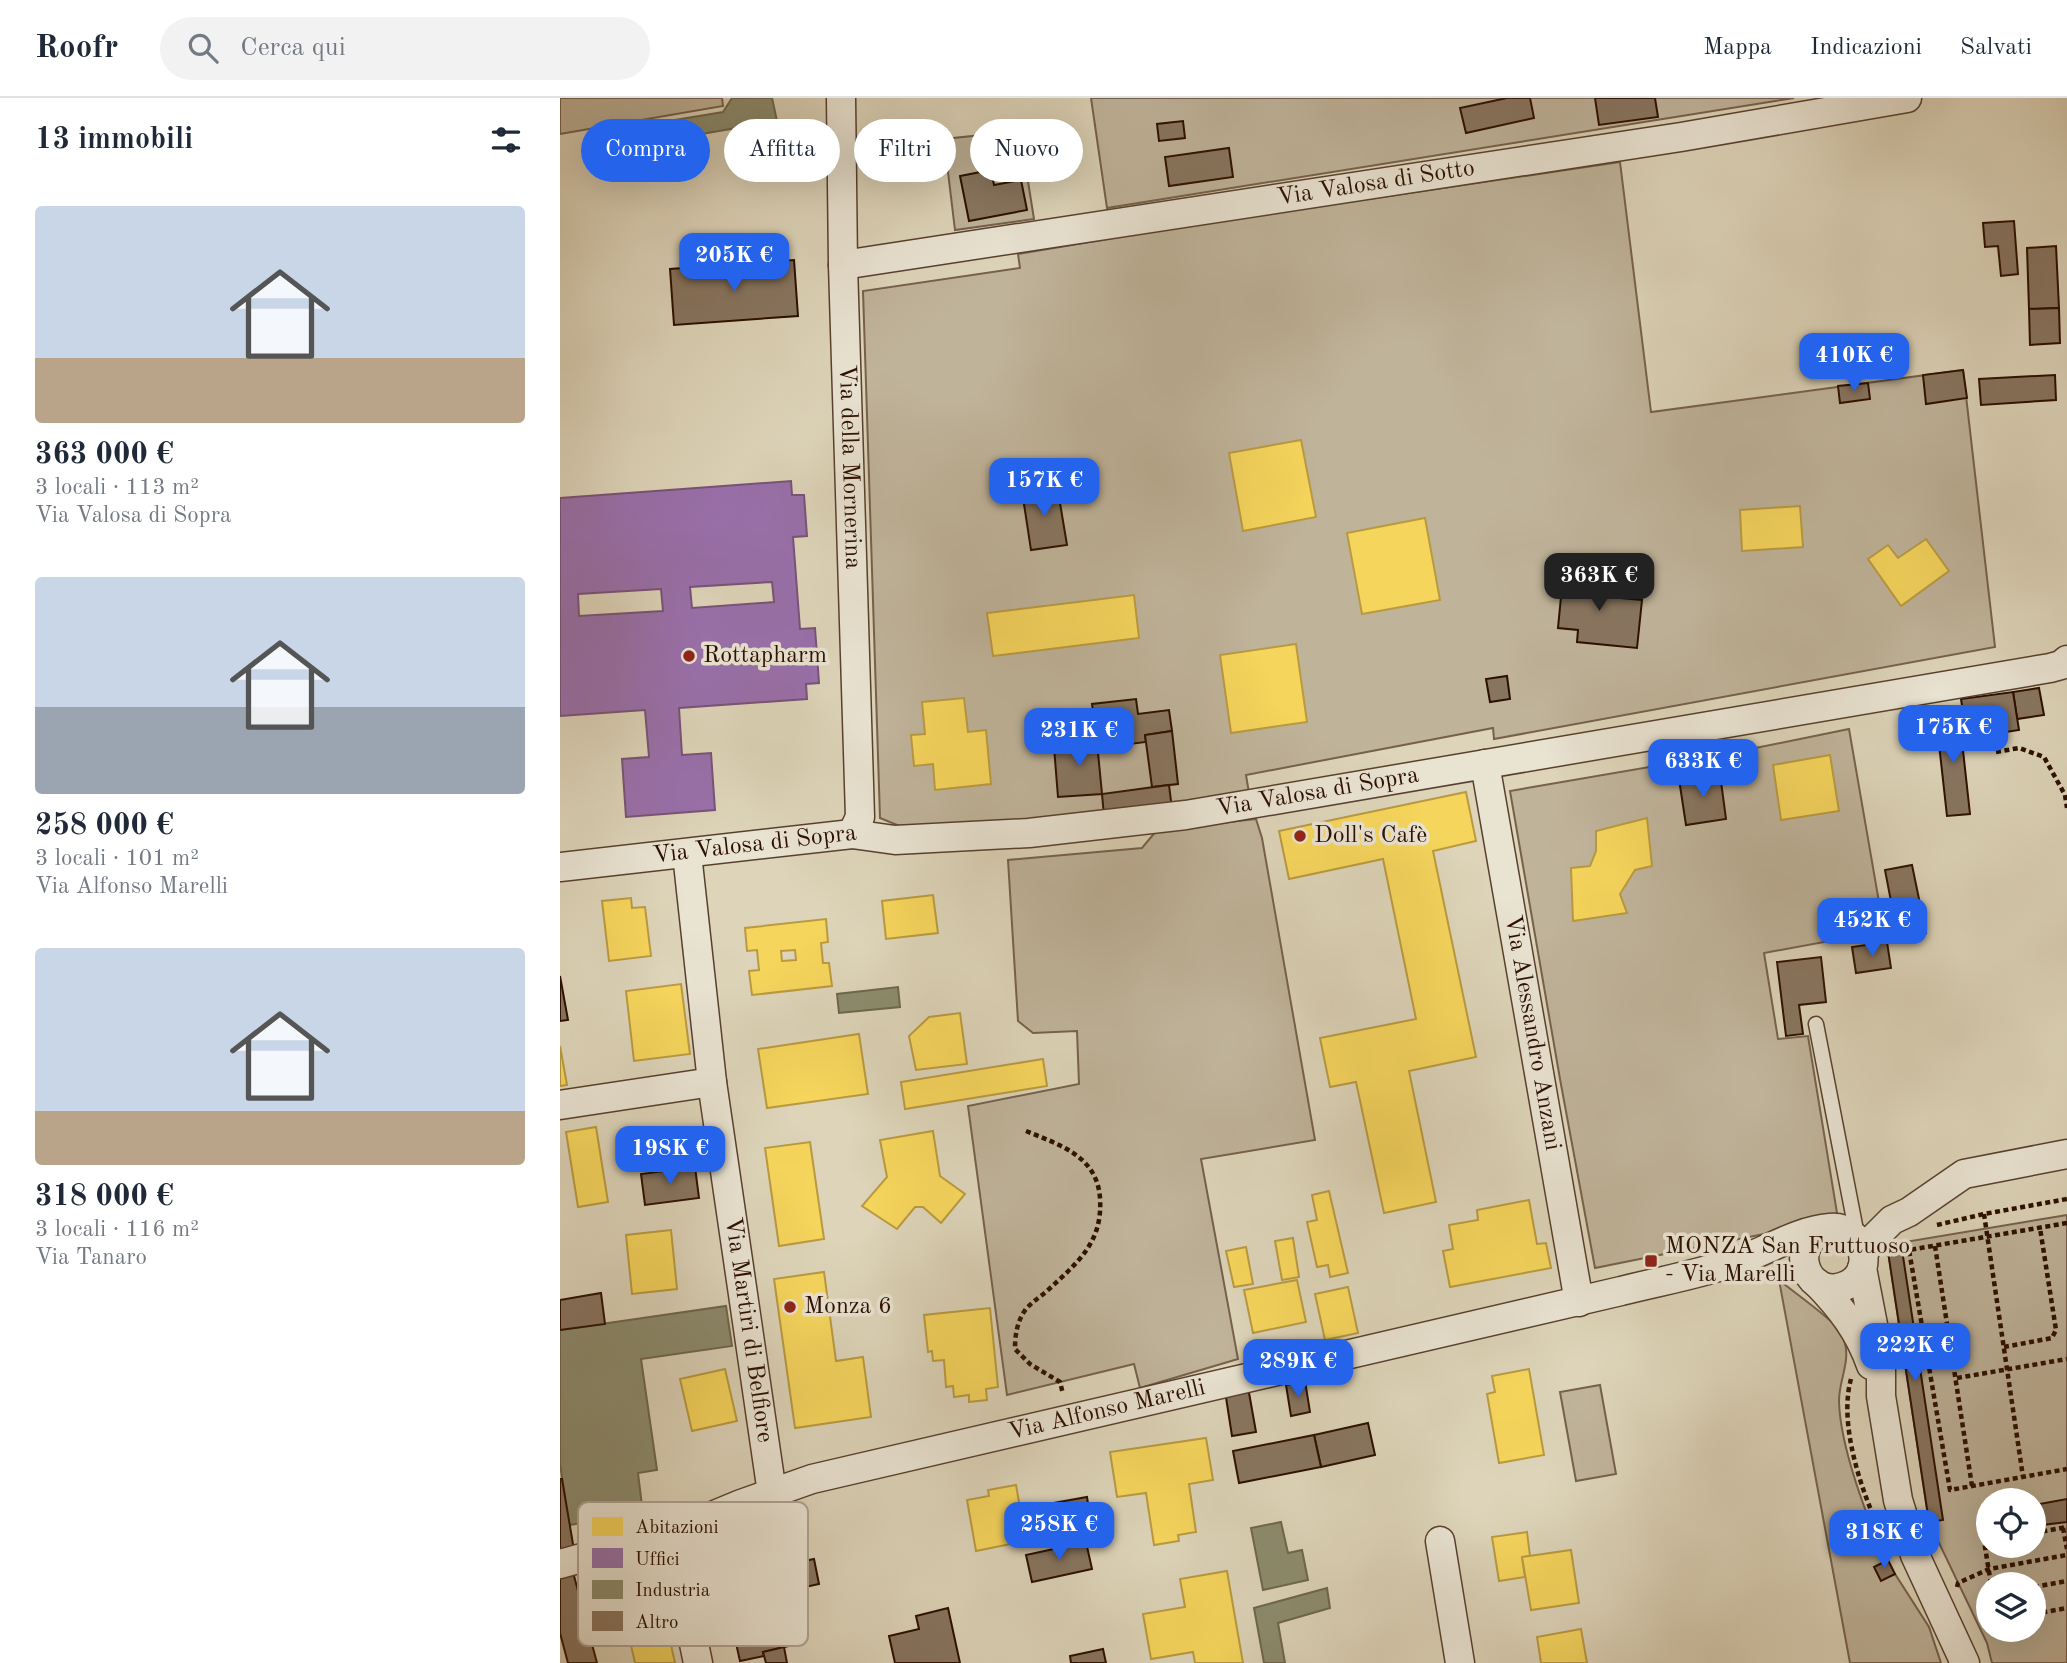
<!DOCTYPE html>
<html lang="it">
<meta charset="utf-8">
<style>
body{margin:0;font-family:"Old Standard TT",serif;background:#f2f2f3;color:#1f2937;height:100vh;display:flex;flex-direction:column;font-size:26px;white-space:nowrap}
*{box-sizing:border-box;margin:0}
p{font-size:23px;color:#747a83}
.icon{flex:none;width:38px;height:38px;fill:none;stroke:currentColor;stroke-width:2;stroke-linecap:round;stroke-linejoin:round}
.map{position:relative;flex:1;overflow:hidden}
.drawer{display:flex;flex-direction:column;background:#fff;width:560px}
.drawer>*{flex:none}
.top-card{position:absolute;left:21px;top:21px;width:665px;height:63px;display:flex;gap:14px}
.buttons{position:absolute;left:1416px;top:1390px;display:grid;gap:14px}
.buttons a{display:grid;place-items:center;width:70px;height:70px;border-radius:50%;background:#fff;box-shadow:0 7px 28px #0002;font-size:35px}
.price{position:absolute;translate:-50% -60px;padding:0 16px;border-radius:14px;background:#2563eb;color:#fff;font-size:23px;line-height:46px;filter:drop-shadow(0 2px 4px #0008)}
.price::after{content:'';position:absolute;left:50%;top:42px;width:21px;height:16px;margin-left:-10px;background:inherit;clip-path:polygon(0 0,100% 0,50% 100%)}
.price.active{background:#222;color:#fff}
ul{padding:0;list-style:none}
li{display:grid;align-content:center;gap:14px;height:371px;padding:0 35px}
li span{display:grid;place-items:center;height:217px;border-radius:7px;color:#555}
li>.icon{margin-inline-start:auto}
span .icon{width:126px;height:126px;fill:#fffc;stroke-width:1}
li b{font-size:30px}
h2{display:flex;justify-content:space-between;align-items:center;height:84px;padding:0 35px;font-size:30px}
.pill{padding:0 24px;border-radius:32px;background:#fff;box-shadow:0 7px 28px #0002;font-size:24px;line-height:63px}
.pill.active{background:#2563eb;color:#fff}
header{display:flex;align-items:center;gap:42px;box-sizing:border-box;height:98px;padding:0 35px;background:#fff;border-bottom:2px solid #e0e1e3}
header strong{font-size:33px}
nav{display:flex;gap:38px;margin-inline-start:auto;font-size:24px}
.search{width:490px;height:63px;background:#f2f2f3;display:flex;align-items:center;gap:18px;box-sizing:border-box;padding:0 24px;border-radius:38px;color:#747a83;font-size:26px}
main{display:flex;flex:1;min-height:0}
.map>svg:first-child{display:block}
.green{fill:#bfb39a;stroke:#76614d;stroke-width:2;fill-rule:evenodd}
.homes{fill:#f6d55c;stroke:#b99a40;stroke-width:2;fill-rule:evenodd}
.offices{fill:#9970ab;stroke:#785378;stroke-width:2;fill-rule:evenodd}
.industry{fill:#8c8c6e;stroke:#6f664d;stroke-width:2}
.building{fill:#887560;stroke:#2c0f00;stroke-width:2}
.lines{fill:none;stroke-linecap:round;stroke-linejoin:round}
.lane-casing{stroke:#58402e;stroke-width:17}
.street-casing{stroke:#58402e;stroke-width:31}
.path{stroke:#2c0f00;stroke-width:4.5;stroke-dasharray:5 3.5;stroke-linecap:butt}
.lane{stroke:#e9e3d2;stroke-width:14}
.street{stroke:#e9e3d2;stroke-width:28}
.poi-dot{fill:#8f2418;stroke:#e9e3d2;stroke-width:2.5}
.labels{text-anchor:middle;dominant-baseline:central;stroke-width:7;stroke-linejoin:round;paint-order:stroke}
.street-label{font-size:24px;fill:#2c0f00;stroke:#e9e3d2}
.poi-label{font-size:24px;fill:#2c0f00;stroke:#e9e3d2;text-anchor:start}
.key{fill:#e9e3d2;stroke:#b0a393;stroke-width:2}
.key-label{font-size:19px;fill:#2c0f00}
</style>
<header>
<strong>Roofr</strong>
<div class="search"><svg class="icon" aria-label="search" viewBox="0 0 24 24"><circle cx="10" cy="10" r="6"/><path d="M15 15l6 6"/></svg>Cerca qui</div>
<nav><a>Mappa</a><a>Indicazioni</a><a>Salvati</a></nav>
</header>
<main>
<section class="drawer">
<h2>13 immobili<svg class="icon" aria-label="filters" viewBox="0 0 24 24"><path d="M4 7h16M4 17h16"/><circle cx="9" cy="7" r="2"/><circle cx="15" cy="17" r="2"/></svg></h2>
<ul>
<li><span style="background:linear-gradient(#c9d6e8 70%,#b9a48a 0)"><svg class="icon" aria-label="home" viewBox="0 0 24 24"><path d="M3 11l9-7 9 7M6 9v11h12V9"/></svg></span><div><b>363 000 €</b><p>3 locali · 113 m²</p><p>Via Valosa di Sopra</p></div></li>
<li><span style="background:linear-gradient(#c9d6e8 60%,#9aa5b1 0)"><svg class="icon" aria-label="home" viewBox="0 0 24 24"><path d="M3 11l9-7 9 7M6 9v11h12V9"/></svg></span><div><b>258 000 €</b><p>3 locali · 101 m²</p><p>Via Alfonso Marelli</p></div></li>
<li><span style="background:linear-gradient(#c9d6e8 75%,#b9a48a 0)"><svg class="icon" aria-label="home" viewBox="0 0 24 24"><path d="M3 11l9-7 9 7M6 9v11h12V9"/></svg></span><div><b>318 000 €</b><p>3 locali · 116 m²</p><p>Via Tanaro</p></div></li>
</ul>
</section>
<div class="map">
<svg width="1507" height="1565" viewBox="0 0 1507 1565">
<rect width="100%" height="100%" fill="#ddd4b9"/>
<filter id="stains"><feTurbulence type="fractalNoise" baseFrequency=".00286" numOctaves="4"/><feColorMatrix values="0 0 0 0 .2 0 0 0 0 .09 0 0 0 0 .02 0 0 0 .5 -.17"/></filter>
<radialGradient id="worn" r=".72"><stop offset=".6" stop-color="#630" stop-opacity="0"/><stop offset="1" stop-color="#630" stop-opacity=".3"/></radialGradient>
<g class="green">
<polygon points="0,0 162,0 163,8 0,36"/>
<polygon points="531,0 1234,0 547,110"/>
<polygon points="460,33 474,121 395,132 384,41"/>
<polygon points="1060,64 1091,314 1403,272 1435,549 934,641 933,630 686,677 689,695 544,718 342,729 320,720 303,193 460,170 458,156 619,129"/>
<polygon points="1289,631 1324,833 1204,855 1218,941 1248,938 1278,1121 1035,1170 1000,981 950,693 1171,655"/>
<polygon points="696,721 702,740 755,1042 641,1061 678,1261 580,1290 574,1266 447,1297 408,1008 519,986 517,933 473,935 458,923 448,762 582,750 597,732"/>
<path d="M 1507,1117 L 1507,1565 L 1432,1565 L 1427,1545 L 1369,1424 L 1327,1147 ZM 1428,1402 L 1474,1402 L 1474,1447 L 1428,1447 ZM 1428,1486 L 1474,1486 L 1474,1531 L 1428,1531 Z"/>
<path d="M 1219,1182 C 1232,1193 1274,1222 1281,1234 C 1294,1261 1279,1278 1279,1303 C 1280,1347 1307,1424 1328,1462 L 1315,1469 L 1321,1482 L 1335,1476 L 1369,1529 L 1381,1565 L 1290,1565 Z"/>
<polygon points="1040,1287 1056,1376 1016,1383 1000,1294"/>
</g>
<g class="homes">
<polygon points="741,342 756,419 683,433 669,355"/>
<polygon points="1240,408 1243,449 1182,453 1180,412"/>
<polygon points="865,420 880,502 802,516 787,435"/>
<polygon points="1366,441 1389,473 1341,508 1308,461 1328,447 1338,460"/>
<polygon points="574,497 579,540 433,558 427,515"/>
<polygon points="736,546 747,624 671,635 660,557"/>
<polygon points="404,600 408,634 426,632 431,686 375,692 373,666 354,668 351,637 365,636 362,604"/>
<polygon points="1270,657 1279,713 1221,722 1213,667"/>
<polygon points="906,694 916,743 873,753 916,959 849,973 876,1104 824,1115 796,984 770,989 760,940 856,921 823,761 729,781 719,733"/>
<polygon points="1087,720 1092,768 1075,772 1060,796 1067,815 1013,823 1011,770 1030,768 1036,753 1036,733"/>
<polygon points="373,797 378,835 326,841 322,803"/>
<polygon points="71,800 72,810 85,809 91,858 49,863 42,803"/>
<path d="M 266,821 L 268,844 L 261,845 L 263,865 L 269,865 L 272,888 L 192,897 L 189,873 L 199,872 L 197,852 L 187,853 L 185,830 ZM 235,852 L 236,862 L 222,863 L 221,853 Z"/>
<polygon points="121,886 130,956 74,963 66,893"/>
<polygon points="400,915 407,966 356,972 349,938 369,919"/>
<polygon points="299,936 308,996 207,1010 198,951"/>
<polygon points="0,948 7,987 0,988"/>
<polygon points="483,961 487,988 345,1011 341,984"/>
<polygon points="36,1029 48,1104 18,1109 6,1034"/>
<polygon points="373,1033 380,1078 405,1096 381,1125 363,1109 355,1109 337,1131 302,1108 327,1079 320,1042"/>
<polygon points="250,1044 264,1141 219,1148 205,1050"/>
<polygon points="769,1093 788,1175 770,1179 768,1167 757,1169 747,1124 757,1122 752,1097"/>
<polygon points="969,1102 977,1146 986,1145 991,1170 890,1189 883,1153 893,1151 889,1127 918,1122 917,1112"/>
<polygon points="111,1132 117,1191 72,1196 66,1137"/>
<polygon points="733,1140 739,1179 722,1182 715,1143"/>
<polygon points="686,1149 693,1186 674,1189 666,1153"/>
<polygon points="264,1174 276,1263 303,1259 311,1319 235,1330 214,1181"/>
<polygon points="737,1182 746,1224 693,1235 684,1192"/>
<polygon points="788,1189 798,1235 765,1242 755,1196"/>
<polygon points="430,1210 438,1289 426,1291 427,1302 409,1304 409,1297 394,1299 393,1288 386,1289 384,1262 373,1263 372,1253 368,1254 364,1217"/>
<polygon points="165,1271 177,1323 132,1333 120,1281"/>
<polygon points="969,1271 984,1357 939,1365 927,1296 935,1294 932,1278"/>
<polygon points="646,1340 653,1382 629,1386 636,1434 618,1437 619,1443 594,1447 586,1395 557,1399 550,1354"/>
<polygon points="456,1387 466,1443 416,1453 407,1402 429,1398 428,1392"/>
<polygon points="967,1434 970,1458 962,1459 965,1479 939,1483 932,1439"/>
<polygon points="1011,1452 1019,1505 971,1512 962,1459"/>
<polygon points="667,1473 683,1565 635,1565 633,1554 591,1561 583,1516 625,1509 620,1481"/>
<polygon points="107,1529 115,1565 75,1565 70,1543"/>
<polygon points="1021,1531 1027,1565 981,1565 977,1539"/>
</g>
<path class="offices" d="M 231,383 L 232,397 L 244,397 L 247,438 L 233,439 L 240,531 L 255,530 L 259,585 L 246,586 L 247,601 L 119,610 L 122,657 L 151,655 L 155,712 L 66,719 L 62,661 L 89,659 L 85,612 L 0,618 L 0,400 ZM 212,484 L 214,504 L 132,510 L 130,489 ZM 101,491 L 103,513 L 19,518 L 18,496 Z"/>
<g class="industry">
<polygon points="172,0 212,0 217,23 43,53 42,34 163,14"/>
<polygon points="338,889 340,909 279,915 277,896"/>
<polygon points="166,1208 172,1248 81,1261 97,1372 78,1375 83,1416 9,1427 0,1366 0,1232"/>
<polygon points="721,1424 728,1455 742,1452 748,1482 703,1492 691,1430"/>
<polygon points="767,1490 770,1510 718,1525 725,1565 704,1565 694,1510"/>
</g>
<g class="building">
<polygon points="947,0 970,0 974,20 906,35 900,10"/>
<polygon points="1035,0 1095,0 1098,19 1039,27"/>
<polygon points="623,23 625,40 599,43 597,26"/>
<polygon points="669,50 673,79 609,88 605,59"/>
<polygon points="431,72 434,87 461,82 467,112 409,123 400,78"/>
<polygon points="1454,123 1458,176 1441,178 1438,148 1425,149 1423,125"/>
<polygon points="1496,148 1499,210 1469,211 1467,150"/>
<polygon points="234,162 238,218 114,227 110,171"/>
<polygon points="1499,210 1500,245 1470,247 1469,211"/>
<polygon points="1403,272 1407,300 1366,306 1363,277"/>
<polygon points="1495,277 1496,302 1421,307 1419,281"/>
<polygon points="1308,285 1310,301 1280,305 1278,288"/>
<polygon points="497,387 507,447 471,452 462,393"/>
<polygon points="1003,478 1052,483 1050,499 1082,502 1077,550 1017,544 1018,532 998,530"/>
<polygon points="947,578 950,601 930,604 926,581"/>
<polygon points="1479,590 1484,617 1457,621 1453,594"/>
<polygon points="1453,594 1459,632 1407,640 1401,601"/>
<polygon points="576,601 578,616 609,612 612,633 585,637 586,644 538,650 532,606"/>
<polygon points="1399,616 1410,716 1387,718 1376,619"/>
<polygon points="612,633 618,686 592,689 585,637"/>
<polygon points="536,634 542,696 498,699 494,649 520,646 519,636"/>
<polygon points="1160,676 1166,721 1126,727 1119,681"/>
<polygon points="609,687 612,711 544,718 542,696"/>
<polygon points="1352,767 1366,835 1338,840 1325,772"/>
<polygon points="1327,844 1331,870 1296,875 1292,849"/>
<polygon points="1261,859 1266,904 1239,907 1243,936 1226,938 1217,864"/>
<polygon points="0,878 8,922 0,923"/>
<polygon points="135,1069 139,1100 85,1107 81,1076"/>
<polygon points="1341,1145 1383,1422 1369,1424 1327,1147"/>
<polygon points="41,1195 45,1226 0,1232 0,1202"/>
<polygon points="745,1283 750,1314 731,1318 726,1287"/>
<polygon points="688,1289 696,1334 672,1338 665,1293"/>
<polygon points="808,1325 815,1357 761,1369 754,1337"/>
<polygon points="754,1337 761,1369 679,1385 673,1353"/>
<polygon points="0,1381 2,1381 14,1452 0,1456"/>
<polygon points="527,1399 531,1425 486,1433 482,1407"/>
<polygon points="1507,1401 1507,1424 1474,1428 1474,1407"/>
<polygon points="526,1444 532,1471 472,1484 466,1457"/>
<polygon points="254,1461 259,1486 236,1491 244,1529 230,1532 233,1547 203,1554 204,1558 180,1563 167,1505 152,1509 147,1483"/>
<polygon points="1328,1462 1335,1476 1321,1483 1314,1469"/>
<polygon points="13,1474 37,1565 8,1565 0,1535 0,1478"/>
<polygon points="388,1510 400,1565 335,1565 329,1538 359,1531 356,1518"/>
<polygon points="224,1549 227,1565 206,1565 203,1554"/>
<polygon points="543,1551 546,1565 511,1565 510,1558"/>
</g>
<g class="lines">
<defs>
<polyline id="lane" points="1256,926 1295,1127"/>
<g id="street">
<path id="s1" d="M 281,0 L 283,167 L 300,719 L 292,736"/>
<path id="s2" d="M 283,167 L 1121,39 L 1347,0"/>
<path id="s3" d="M 925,666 L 1019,1204"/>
<path id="s4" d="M 127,756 L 152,984 L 212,1395"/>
<path id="s5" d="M 0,769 L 292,736 L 335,742 L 469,735 L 626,717 L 1490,570 L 1501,567 L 1507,562"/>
<polyline points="0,1007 152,984"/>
<polyline points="1304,1155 1309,1145 1332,1122 1349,1114 1404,1076 1507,1056"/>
<polyline points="1302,1170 1321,1268 1321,1298 1338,1402 1355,1457 1405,1565"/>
<path d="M 1257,1185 C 1281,1210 1299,1233 1311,1267"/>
<polyline points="111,1435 138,1565"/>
<polyline points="880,1443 900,1565"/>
<path id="s6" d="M 0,1466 L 111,1435 L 181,1406 L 252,1381 L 1061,1193 C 1100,1183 1142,1176 1180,1162 C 1211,1151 1237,1133 1270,1130 C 1303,1127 1317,1173 1287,1187 C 1250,1205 1223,1148 1267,1131"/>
</g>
</defs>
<use href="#lane" class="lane-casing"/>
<use href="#street" class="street-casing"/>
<g class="path">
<polyline points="1436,654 1459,650 1484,659 1505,697 1507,710"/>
<path d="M 466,1033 C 500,1047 537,1058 540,1100 C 543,1145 517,1165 487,1193 C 480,1199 472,1204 466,1211 C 457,1223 455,1237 455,1251 L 470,1266 L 500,1284 L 503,1296"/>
<polyline points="1424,1116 1463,1379"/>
<polyline points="1507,1125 1349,1152 1390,1392 1507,1371"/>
<polyline points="1377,1127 1424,1116 1507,1101"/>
<polyline points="1375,1148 1412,1388"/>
<polyline points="1444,1249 1492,1240 1496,1232 1480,1130"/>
<polyline points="1397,1280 1507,1261"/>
<path d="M 1291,1281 C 1280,1320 1296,1375 1311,1412"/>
<polyline points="1503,1430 1507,1451"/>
<polyline points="1474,1435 1507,1429"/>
<polyline points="1428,1442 1424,1443 1431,1486"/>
<polyline points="1397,1489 1398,1485 1429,1471 1507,1457"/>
<polyline points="1474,1489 1507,1483"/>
<polyline points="1474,1516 1507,1510"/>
</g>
<use href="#lane" class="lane"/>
<use href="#street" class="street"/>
</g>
<g class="poi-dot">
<circle cx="129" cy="558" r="7"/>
<circle cx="740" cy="738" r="7"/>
<rect x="1084" y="1156" width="14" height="14" rx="3.5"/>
<circle cx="230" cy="1209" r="7"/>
</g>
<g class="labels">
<g class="street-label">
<text stroke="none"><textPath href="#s2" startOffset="539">Via Valosa di Sotto</textPath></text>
<text stroke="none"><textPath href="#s1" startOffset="369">Via della Mornerina</textPath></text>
<text stroke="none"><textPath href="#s5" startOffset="763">Via Valosa di Sopra</textPath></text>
<text stroke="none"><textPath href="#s5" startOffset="196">Via Valosa di Sopra</textPath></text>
<text stroke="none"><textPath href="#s3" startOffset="273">Via Alessandro Anzani</textPath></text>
<text stroke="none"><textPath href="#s4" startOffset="480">Via Martiri di Belfiore</textPath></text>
<text stroke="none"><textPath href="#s6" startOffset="569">Via Alfonso Marelli</textPath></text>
</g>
<g class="poi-label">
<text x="143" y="558">Rottapharm</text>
<text x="754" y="738">Doll's Cafè</text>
<text x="1105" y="1149">MONZA San Fruttuoso<tspan x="1105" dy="28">- Via Marelli</tspan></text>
<text x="244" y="1209">Monza 6</text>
</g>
</g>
<rect x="18" y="1404" width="230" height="144" rx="10" class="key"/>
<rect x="32" y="1419" width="31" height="19" fill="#f6d55c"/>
<rect x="32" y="1450" width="31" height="20" fill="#9970ab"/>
<rect x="32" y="1482" width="31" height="19" fill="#8c8c6e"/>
<rect x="32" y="1513" width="31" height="20" fill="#887560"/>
<g class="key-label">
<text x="75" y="1435">Abitazioni</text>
<text x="75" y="1467">Uffici</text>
<text x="75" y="1498">Industria</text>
<text x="75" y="1530">Altro</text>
</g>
<rect width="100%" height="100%" filter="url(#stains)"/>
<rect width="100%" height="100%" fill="url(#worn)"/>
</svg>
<div class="buttons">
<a><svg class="icon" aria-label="locate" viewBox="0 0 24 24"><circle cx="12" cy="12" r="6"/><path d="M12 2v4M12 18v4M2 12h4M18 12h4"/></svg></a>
<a><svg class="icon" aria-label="layers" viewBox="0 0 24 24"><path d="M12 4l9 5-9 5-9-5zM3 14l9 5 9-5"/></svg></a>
</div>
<b class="price" style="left:174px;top:195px">205K €</b>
<b class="price" style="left:1294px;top:295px">410K €</b>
<b class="price" style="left:484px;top:420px">157K €</b>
<b class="price active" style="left:1039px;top:515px">363K €</b>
<b class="price" style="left:1393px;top:667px">175K €</b>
<b class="price" style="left:519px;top:670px">231K €</b>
<b class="price" style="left:1143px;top:701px">633K €</b>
<b class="price" style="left:1312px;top:860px">452K €</b>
<b class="price" style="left:110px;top:1088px">198K €</b>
<b class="price" style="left:1355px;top:1285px">222K €</b>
<b class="price" style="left:738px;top:1301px">289K €</b>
<b class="price" style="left:499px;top:1464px">258K €</b>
<b class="price" style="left:1324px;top:1472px">318K €</b>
<div class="top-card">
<a class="pill active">Compra</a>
<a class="pill">Affitta</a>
<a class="pill">Filtri</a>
<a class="pill">Nuovo</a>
</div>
</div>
</main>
